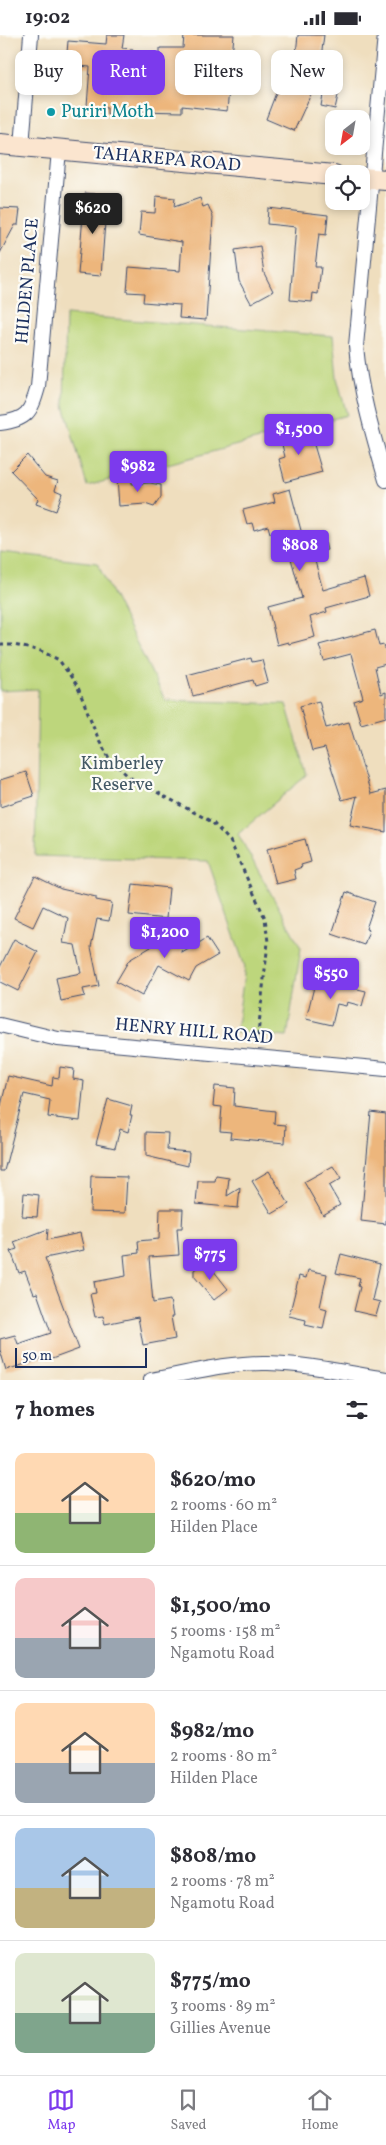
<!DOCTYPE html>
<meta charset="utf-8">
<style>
body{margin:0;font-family:Vollkorn,serif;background:#f2f2f3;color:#2b2b33;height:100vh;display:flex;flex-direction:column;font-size:19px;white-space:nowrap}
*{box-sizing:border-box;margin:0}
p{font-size:16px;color:#7c7c81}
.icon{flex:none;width:28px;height:28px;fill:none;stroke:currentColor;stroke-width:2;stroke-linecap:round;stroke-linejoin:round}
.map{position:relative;height:1345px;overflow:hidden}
.panel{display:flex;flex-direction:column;background:#fff;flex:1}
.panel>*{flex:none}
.hud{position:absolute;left:15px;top:15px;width:356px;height:45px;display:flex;gap:10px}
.needle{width:32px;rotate:211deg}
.buttons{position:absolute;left:325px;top:75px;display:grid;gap:10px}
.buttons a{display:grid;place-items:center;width:45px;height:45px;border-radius:10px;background:#fff;box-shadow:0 2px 8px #0003;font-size:25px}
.scale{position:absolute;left:15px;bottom:12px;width:132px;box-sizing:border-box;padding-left:5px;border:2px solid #1b2f5e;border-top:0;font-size:14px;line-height:18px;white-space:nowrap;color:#1b2f5e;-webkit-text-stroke:4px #fdfcf7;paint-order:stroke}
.price{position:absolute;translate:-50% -42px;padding:0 11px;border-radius:5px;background:#7c3aed;color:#fff;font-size:16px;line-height:32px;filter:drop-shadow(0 1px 2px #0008)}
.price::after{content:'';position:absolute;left:50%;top:30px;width:15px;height:11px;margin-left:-8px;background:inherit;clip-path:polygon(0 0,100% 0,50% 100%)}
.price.active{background:#222;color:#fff}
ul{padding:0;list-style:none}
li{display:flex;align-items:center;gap:15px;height:125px;padding:0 15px}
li+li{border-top:1px solid #e1e1e2}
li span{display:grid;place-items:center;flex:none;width:140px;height:100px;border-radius:10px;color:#555}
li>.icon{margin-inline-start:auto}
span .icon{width:60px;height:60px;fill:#fffc;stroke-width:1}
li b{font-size:21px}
h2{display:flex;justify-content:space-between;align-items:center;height:60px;padding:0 15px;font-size:21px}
.pill{padding:0 18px;border-radius:10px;background:#fff;box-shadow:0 2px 8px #0003;font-size:18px;line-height:45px}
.pill.active{background:#7c3aed;color:#fff}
.status{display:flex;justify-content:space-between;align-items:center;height:35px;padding:0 25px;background:#fff;direction:ltr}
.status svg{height:14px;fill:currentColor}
.tabs{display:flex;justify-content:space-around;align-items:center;height:70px;border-top:1px solid #e1e1e2;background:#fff;font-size:14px;color:#7c7c81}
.tabs a{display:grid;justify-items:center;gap:2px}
.tabs .active{color:#7c3aed}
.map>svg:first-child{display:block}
.green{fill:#bdd67b;stroke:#6c826c}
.building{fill:#edb67b}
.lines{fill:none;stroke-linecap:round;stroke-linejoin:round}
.street-casing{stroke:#3b496c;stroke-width:16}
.secondary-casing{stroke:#3b496c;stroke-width:22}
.path{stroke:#3b496c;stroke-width:3;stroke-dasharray:4 4;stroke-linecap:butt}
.street{stroke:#fff;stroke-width:14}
.secondary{stroke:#fbe5cf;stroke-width:20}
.culture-dot{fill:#0f9aa8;stroke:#fdfcf7;stroke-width:2}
.labels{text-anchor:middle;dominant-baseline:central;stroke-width:4.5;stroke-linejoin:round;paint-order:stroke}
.culture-label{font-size:18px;fill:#0d838f;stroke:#fdfcf7;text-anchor:start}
.street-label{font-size:18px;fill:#1b2f5e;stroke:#fdfcf7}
.park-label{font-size:18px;fill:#445965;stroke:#fdfcf7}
</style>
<div class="status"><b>19:02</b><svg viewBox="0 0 49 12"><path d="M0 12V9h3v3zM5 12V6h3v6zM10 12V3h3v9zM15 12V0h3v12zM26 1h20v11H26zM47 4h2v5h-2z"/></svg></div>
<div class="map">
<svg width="386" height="1345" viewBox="0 0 386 1345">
<rect width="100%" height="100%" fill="#fdfcf7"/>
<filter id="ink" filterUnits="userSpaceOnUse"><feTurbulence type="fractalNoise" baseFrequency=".02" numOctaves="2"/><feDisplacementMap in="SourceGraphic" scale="10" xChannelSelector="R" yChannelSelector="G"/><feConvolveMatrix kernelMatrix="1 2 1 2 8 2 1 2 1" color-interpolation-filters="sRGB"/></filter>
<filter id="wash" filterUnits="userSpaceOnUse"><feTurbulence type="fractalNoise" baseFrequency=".0096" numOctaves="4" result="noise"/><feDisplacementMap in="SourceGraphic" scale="20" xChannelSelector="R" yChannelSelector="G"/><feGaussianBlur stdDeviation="1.12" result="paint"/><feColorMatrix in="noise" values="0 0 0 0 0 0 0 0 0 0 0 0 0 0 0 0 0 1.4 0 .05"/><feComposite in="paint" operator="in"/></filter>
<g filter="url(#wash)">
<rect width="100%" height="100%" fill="#efdebe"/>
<g class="green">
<polygon points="66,280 333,301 337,343 347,380 87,451 64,370"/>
<polygon points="0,517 97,528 165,665 286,669 307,740 238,799 301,913 287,1002 236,998 245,932 208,826 35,821 38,654 0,656"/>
</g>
<g id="blocks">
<g class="building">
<polygon points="107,0 124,0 122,13 133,14 132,50 160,52 160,13 183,13 184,0 234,0 232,21 224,20 232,23 227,76 182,71 182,77 136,76 136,81 107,79 107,73 87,71 90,32 66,30 68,6 106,9"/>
<polygon points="298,0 324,0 320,31 295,28"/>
<polygon points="281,45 311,59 294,96 266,84"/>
<polygon points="325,48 340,51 335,74 321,71"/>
<polygon points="85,158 107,160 101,241 78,239"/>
<polygon points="156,161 175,163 174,172 200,163 203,172 208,170 213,182 206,285 179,283 180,270 143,267 144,258 127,257 129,232 180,236 182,207 139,200 141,177 155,178"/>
<polygon points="0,173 20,174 18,190 15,190 0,218"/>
<polygon points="268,173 328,180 326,200 319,199 315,232 321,232 318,259 313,258 312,267 290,265 296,192 267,189"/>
<polygon points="260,211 264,238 273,256 251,268 239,246 235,215"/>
<polygon points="309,393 322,437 285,447 279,424 285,422 280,401"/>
<polygon points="27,420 45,442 58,446 55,455 62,458 56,476 36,469 38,464 11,436"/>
<polygon points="132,442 132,449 150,448 161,450 161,462 154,472 145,469 119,471 117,443"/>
<polygon points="290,454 303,503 323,498 327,515 313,519 323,555 364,543 369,561 326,573 327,577 310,582 315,602 289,609 288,607 277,610 268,572 302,563 283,495 270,498 268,491 254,495 252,488 247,489 243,475 275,467 273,459"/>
<polygon points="375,595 379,611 384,610 386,617 386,629 375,632 381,659 386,657 386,682 361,689 354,666 363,663 351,619 324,626 319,610"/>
<polygon points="251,623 252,627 262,625 268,647 255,651 253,645 193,661 187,640"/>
<polygon points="319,666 326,693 349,687 371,759 386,755 386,797 350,790 357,761 342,765 325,713 312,716 300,671"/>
<polygon points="26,737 34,761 0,772 0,745"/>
<polygon points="305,804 311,827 301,830 302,832 294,835 296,844 276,849 267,814"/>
<polygon points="35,841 61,854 96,862 96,865 112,868 109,886 97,884 91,912 99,951 83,954 85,961 61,966 56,943 81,938 75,910 63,908 68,883 43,871 33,892 14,883"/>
<polygon points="133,849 169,853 166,884 129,880"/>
<polygon points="346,857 375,867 366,894 369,895 364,910 332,899"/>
<polygon points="154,890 185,894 182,918 207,903 218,920 196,933 189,946 159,930 142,961 116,947 129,925 151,912"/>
<polygon points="14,904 38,917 18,956 0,947 0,932"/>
<polygon points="316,944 366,956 362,971 347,967 346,971 337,969 332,990 306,984"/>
<polygon points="60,1032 74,1034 73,1044 84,1046 80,1086 48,1082 50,1065 24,1059 4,1136 0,1136 0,1075 8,1041 52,1051 53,1042 59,1043"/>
<polygon points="215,1051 235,1053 234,1071 275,1076 274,1089 286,1090 285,1108 230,1103 231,1097 220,1096 222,1072 213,1071"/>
<polygon points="108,1064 132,1071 130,1080 132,1080 128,1097 120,1094 115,1113 96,1109"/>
<polygon points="371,1077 386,1079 386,1189 361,1186"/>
<polygon points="146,1097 168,1098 167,1115 189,1117 188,1131 146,1121"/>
<polygon points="333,1131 341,1144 329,1151 340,1170 323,1180 304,1147"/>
<polygon points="269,1136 289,1169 272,1179 252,1146"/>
<polygon points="91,1141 127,1142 125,1178 90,1177"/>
<polygon points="216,1141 229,1143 227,1161 240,1153 238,1173 196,1169 198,1146 215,1146"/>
<polygon points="24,1158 39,1160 37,1182 22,1181"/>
<polygon points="160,1174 183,1174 182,1193 177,1193 179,1220 149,1222 153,1268 170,1265 173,1282 171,1282 175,1304 143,1310 138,1282 105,1289 103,1281 95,1282 90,1259 96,1258 94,1247 126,1241 124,1220 139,1218 138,1206 159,1204"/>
<polygon points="48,1194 47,1205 80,1198 84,1215 45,1223 79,1314 49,1325 48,1322 6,1335 0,1315 0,1304 15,1300 18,1309 51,1298 37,1258 34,1259 25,1236 19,1238 11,1216 17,1214 14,1207"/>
<polygon points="341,1219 380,1229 372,1265 380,1267 376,1281 354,1276 360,1252 358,1251 360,1243 336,1238"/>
<polygon points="206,1226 228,1254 214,1265 194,1241 194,1235"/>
<polygon points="308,1235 327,1239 320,1272 327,1274 323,1294 305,1290 306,1285 289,1281 299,1241 306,1243"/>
</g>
</g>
</g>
<g filter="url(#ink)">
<use href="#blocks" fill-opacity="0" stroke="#3b496c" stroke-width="1"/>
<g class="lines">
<defs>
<g id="street">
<path d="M 385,0 L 356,311 C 360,357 373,400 386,445"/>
<polyline points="22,111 31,0"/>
<path d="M 0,388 C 27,385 31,377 38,352 L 59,115"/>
<polyline points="0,990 58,1004 386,1034"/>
<path d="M 151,1345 C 189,1338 229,1327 268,1328 C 308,1329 347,1338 386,1344"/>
</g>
<g id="secondary">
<polyline points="0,109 334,140"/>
<polyline points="361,143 386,145"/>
</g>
</defs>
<use href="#street" class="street-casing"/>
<use href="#secondary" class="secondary-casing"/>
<polyline class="path" points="0,610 14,610 41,616 59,625 77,650 98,703 109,723 129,742 212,787 230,806 265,883 268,907 257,1008"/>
<use href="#street" class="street"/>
<use href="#secondary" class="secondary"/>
</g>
</g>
<circle class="culture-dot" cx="51" cy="77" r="5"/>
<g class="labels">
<g class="culture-label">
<text x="61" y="77">Puriri Moth</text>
</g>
<g class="street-label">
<text transform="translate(167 125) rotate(5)">TAHAREPA ROAD</text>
<text transform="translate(28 246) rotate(-85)">HILDEN PLACE</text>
<text transform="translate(194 997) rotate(5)">HENRY HILL ROAD</text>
</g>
<g class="park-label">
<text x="122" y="729">Kimberley<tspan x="122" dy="21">Reserve</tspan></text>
</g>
</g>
</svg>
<div class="buttons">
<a><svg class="needle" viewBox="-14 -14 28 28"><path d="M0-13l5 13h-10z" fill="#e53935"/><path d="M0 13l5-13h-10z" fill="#7c7c81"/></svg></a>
<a><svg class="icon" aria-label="locate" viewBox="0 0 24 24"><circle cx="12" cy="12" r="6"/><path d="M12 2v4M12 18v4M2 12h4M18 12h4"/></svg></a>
</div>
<div class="scale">50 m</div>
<b class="price active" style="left:93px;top:200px">$620</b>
<b class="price" style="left:299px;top:421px">$1,500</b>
<b class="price" style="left:138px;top:458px">$982</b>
<b class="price" style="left:300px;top:537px">$808</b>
<b class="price" style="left:165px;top:924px">$1,200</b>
<b class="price" style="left:331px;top:965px">$550</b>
<b class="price" style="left:210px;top:1246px">$775</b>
<div class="hud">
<a class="pill">Buy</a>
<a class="pill active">Rent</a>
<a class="pill">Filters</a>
<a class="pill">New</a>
</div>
</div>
<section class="panel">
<h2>7 homes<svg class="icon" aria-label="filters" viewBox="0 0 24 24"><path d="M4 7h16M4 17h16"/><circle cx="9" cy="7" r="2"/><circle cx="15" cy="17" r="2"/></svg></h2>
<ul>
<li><span style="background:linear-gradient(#ffd9b3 60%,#8fb573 0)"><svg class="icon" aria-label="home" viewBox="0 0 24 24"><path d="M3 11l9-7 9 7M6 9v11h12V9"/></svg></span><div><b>$620/mo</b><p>2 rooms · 60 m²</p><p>Hilden Place</p></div></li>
<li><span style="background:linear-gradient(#f6c9c9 60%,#9aa5b1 0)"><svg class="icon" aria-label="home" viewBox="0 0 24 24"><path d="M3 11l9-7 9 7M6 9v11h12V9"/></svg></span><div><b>$1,500/mo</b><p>5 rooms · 158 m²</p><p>Ngamotu Road</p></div></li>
<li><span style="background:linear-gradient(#ffd9b3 60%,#9aa5b1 0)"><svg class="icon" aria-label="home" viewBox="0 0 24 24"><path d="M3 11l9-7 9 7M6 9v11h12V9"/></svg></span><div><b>$982/mo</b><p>2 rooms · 80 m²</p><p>Hilden Place</p></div></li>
<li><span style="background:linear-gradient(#a9c7e8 60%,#c2b280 0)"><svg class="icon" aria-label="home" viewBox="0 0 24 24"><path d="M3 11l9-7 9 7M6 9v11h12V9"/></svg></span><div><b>$808/mo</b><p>2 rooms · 78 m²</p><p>Ngamotu Road</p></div></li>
<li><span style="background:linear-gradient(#dfe7d0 60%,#7fa58c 0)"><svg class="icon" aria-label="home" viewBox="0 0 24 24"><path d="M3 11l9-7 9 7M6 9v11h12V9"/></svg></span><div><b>$775/mo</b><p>3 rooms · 89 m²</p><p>Gillies Avenue</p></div></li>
</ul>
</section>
<nav class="tabs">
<a class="active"><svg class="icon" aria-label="map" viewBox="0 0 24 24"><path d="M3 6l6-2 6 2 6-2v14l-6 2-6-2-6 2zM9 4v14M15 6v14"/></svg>Map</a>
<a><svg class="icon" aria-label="saved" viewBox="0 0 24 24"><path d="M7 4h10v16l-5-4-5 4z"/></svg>Saved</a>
<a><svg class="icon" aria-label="home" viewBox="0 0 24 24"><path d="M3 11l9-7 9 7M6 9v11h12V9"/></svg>Home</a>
</nav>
